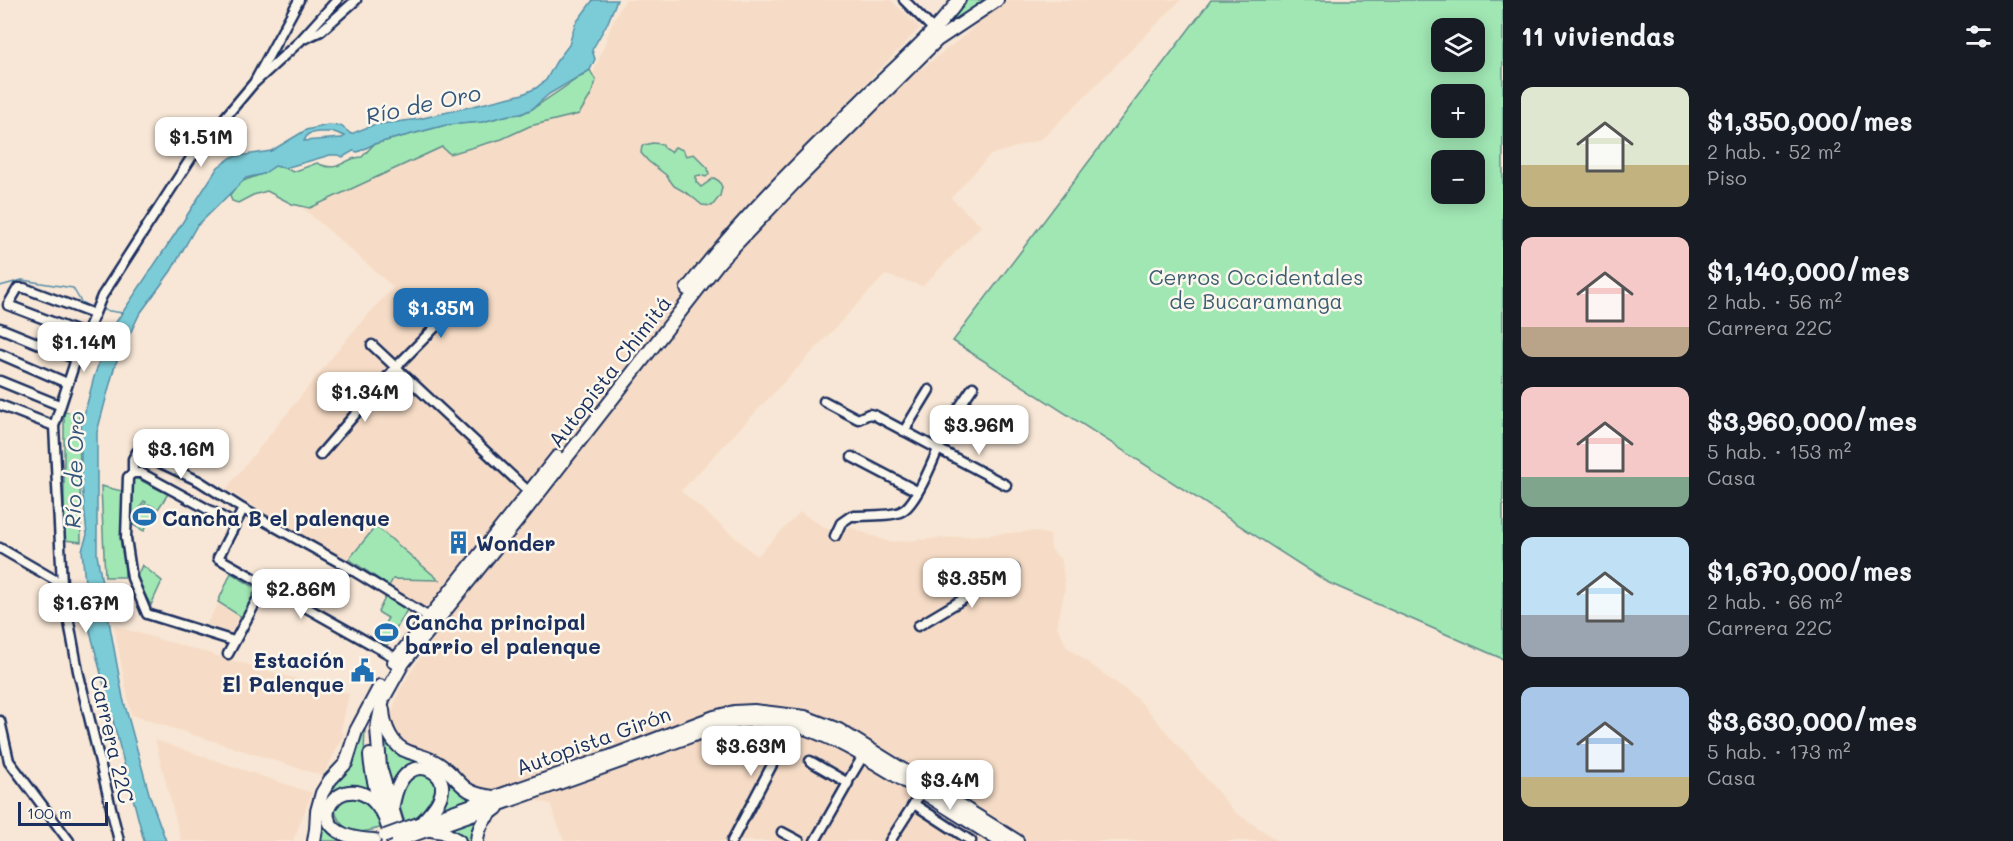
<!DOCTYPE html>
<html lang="es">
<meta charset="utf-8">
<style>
body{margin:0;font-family:Mali,sans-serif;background:#242831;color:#f1f3f6;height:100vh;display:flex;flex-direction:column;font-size:22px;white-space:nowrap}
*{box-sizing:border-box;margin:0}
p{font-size:20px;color:#9ea1a6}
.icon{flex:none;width:33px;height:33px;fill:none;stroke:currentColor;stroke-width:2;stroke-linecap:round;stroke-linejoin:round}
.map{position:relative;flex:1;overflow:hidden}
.panel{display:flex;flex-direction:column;background:#171b24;width:510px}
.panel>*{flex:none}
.buttons{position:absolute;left:1431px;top:18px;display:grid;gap:12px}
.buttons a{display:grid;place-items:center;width:54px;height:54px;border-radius:12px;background:#171b24;box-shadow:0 3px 15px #0003;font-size:30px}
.scale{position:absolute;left:18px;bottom:15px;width:90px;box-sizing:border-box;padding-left:6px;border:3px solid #1b2f5e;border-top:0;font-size:16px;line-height:21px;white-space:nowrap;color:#1b2f5e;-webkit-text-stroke:4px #fbf7ec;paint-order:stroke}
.price{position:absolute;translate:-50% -51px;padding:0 14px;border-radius:12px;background:#fff;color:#222;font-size:20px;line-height:39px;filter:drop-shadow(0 2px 3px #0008)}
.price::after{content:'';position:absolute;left:50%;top:36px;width:18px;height:14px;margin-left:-9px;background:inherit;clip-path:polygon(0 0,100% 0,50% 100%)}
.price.active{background:#1f6fb2;color:#fff}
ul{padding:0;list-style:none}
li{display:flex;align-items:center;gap:18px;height:150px;padding:0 18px}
li span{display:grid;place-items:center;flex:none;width:168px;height:120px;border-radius:12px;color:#555}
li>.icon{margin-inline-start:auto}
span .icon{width:72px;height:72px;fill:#fffc;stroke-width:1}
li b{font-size:26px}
h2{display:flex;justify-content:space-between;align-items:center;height:72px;padding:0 18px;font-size:26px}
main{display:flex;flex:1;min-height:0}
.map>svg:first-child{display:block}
.built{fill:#f6dcc6}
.green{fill:#a1e7b4;stroke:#5e8b89;stroke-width:1.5;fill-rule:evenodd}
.water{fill:#7cccd7;stroke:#558da7;stroke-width:1.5;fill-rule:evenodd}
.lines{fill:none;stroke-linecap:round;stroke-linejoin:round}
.stream{stroke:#558da7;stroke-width:1.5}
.minor-casing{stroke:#1b2f5e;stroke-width:13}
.highway-casing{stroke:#1b2f5e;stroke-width:16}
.minor{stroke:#fbf7ec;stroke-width:8}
.highway{stroke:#fbf7ec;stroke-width:12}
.highway-bridge-casing{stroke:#1b2f5e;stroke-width:16;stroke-linecap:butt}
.highway-bridge{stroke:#fbf7ec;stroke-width:12}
.labels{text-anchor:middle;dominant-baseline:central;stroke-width:5;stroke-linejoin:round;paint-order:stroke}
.park-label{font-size:21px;fill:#3c5d74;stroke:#fbf7ec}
.street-label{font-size:21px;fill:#1b2f5e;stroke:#fbf7ec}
.poi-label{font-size:21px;font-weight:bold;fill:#1b2f5e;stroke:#fbf7ec;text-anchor:start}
.water-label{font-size:22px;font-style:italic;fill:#33567c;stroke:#fbf7ec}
</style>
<main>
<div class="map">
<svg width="1503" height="841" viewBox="0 0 1503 841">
<rect width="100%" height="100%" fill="#f8e7d6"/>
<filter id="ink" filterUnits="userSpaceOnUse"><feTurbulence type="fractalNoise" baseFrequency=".0167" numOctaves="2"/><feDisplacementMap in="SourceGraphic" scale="12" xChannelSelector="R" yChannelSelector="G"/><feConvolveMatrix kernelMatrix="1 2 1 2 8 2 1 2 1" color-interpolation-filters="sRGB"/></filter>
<g filter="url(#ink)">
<g class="built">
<polygon points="625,0 891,0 920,28 820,130 818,144 822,147 966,34 1004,0 1181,0 1042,139 990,155 951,198 981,226 923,286 885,275 681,491 757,556 800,512 834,533 850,527 889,542 1034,531 1050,535 1051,549 1062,561 1065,589 1057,626 1067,647 1138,699 1235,812 1278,841 564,841 550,804 475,787 439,757 413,752 395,738 390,719 399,691 440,626 226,489 350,335 393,287 303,208 444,145 578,113 614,19"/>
<polygon points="218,604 240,617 231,633 206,625"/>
<polygon points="114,626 349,694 341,731 344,734 323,776 131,715"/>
<polygon points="155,740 312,793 293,841 181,841"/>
</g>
<g class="green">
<polygon points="965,0 985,0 970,14 938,31"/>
<path d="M 1211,0 L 1503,0 L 1503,659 L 1329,583 L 953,341 ZM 1442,28 L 1474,28 L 1474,62 L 1442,62 ZM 1442,94 L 1474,94 L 1474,128 L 1442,128 ZM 1442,160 L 1474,160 L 1474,194 L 1442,194 Z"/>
<path d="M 590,70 L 596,81 L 591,95 L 579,114 L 530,126 L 502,139 L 450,154 L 442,147 L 310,208 L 292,204 L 267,191 L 253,195 L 238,203 L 232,201 L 230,196 C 237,179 248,180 262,174 C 266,172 270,168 275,166 L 285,168 L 293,172 L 317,163 C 340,174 342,158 362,157 L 374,144 L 446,125 L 482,122 L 509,115 L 521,114 L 532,109 Z"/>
<polygon points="652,143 662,144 665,149 671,152 675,147 683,150 686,156 694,154 708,168 709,174 706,177 700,175 696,176 696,182 701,187 714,178 719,181 722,187 720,196 712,206 702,205 690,195 674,186 666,175 648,161 641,153 642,146"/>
<polygon points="64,412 79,413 81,542 64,540"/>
<polygon points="132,476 168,494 158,509 148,504 155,509 144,531 133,525 146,502 144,501 131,524"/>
<polygon points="101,486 122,491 125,577 105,577"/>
<polygon points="376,526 439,580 393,579 389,586 349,559"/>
<polygon points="142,565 162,581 151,605 136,579"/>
<polygon points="231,573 259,590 243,618 218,602"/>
<polygon points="386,596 408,608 385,649 374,642 388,618 378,612"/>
<polygon points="365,723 364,756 374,798 360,789 326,808 347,841 319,841 323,803 341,776"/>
<polygon points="383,730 476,799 435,812 447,789 421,764 391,796 383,759"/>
<path d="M 425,773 L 435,781 C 437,805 425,813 405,822 C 396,799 397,796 411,776 Z"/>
<path d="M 351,797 C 368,802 375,812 383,827 C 358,835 342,836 334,808 L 340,800 Z"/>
<path d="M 488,812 C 477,821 472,827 472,841 L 464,841 L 455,830 L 446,827 Z"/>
</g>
<path class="water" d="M 593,0 L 617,0 L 608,22 L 592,50 L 595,59 L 590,70 L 549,94 L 532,109 L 521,114 L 509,115 L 482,122 L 446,125 L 374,144 L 358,152 L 353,151 L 343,157 L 338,155 L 330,155 L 285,168 L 275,166 L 263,174 L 246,178 L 196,227 L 171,271 L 139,315 L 115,365 L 97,432 L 97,555 L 123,698 L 150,797 L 166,841 L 144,841 L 89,627 L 82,550 L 87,535 L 81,475 L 81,427 L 94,377 L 110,331 L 175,234 L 218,167 L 232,157 L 271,151 L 306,130 L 328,125 L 341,126 L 351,134 L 373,125 L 419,119 L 523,94 L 536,88 L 546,80 L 556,62 L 569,45 L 575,24 ZM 318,132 L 334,132 L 345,136 L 342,138 L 304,141 L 308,134 Z"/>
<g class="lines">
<g class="stream">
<polyline points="0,286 22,280 73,288 81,302 92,308"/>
<polyline points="103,310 123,313"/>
</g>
<defs>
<g id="minor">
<polyline points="904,0 933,29"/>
<polyline points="306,38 321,31 356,0"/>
<polyline points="255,81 299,0"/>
<polyline points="0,328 76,359"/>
<polyline points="86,335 8,305 18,288 24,288 94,314"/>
<polyline points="372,345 529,492"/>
<polyline points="0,354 67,383"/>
<polyline points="0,381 59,405"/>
<polyline points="824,401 858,419 869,414 874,415 1006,485"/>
<polyline points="0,405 54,426"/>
<polyline points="904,431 929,390"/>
<polyline points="320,455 396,367 463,299"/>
<polyline points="852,457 917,491"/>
<polyline points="133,473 133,459 137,452 199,481 243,509 344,565 429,617"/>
<polyline points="243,509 218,558 396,658"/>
<path d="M 835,536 L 841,523 L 851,516 C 864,515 892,517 902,511 C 919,502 939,445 948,426 C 955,413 964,400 973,387"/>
<polyline points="0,548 62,584"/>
<polyline points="918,626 1014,569"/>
<polyline points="234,641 147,614 132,578 126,538 128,477 133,473 141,473 235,524"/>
<polyline points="228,654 265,585"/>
<polyline points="0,721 9,761 69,841"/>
<polyline points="810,761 848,783 815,841"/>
<polyline points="848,781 863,756"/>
<polyline points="914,804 971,841"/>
<polyline points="782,832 799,841"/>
<polyline points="119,841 78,671 62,584 54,426 76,359 102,296 191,158 253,84 300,41 337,0"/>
<polyline points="732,841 793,725"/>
<polyline points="890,841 922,791"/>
</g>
<g id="highway">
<path d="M 687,289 C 739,221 802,159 864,98 C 896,67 932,36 959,0"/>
<polyline points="394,662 557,457"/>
<path d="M 383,710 C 384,726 392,747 409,752 C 419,756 429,757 439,764 C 463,780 458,793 493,797"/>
<path d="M 370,755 C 372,784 383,814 393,841"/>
<path d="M 392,809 C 395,796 397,781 409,772 C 423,762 444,773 442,790 C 441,802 430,813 423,821"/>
<polyline points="407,828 609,757 714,717 734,712 754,711 805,717 839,730 1017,841"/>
<polyline points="431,830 443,832 459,841"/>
<path d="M 410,836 L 719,726 C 787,707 839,741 895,775 C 930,796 965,819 1000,841"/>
<path d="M 374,840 C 284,836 347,757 380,810"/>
<polyline points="314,841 316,829 317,811 322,793 330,780 346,763 356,731 380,686"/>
<polyline points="402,841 380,767 377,728 383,699 403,663 517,521 719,262 795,182 937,40 997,0"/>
<path d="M 477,841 C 478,826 485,816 497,808"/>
</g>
</defs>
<use href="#minor" class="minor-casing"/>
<use href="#highway" class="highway-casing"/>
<use href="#minor" class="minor"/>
<use href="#highway" class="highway"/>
<defs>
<g id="highway-bridge">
<polyline points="385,836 407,828"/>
<polyline points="398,841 410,836"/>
</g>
</defs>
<use href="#highway-bridge" class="highway-bridge-casing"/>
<use href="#highway-bridge" class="highway-bridge"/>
</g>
</g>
<defs>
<symbol id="stadium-bare" viewBox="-9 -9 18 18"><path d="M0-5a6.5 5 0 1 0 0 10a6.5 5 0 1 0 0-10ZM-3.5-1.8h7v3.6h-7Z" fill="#1f6fb2" stroke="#fbf7ec" stroke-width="2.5" paint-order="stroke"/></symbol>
<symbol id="building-bare" viewBox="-9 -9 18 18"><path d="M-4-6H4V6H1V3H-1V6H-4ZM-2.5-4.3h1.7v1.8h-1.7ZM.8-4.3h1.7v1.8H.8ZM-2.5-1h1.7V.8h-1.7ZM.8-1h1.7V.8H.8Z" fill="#1f6fb2" stroke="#fbf7ec" stroke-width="2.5" paint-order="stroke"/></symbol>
<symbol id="civic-bare" viewBox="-9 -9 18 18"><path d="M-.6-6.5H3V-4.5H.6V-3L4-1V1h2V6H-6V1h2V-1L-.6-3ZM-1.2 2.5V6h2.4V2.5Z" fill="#1f6fb2" stroke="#fbf7ec" stroke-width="2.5" paint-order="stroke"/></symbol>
</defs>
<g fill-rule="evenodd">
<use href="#stadium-bare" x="128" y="500" width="33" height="33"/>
<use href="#building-bare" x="442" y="526" width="33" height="33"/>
<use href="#stadium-bare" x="370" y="616" width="33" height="33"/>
<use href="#civic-bare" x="346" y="654" width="33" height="33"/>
</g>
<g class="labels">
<g class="park-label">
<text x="1256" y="276">Cerros Occidentales<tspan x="1256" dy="24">de Bucaramanga</tspan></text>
</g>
<g class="street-label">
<text transform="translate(609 371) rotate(-52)">Autopista Chimitá</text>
<text transform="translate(113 739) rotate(77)">Carrera 22C</text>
<text transform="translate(593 740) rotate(-20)">Autopista Girón</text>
</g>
<g class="poi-label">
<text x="162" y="517">Cancha B el palenque</text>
<text x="476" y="542">Wonder</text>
<text x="405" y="621">Cancha principal<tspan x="405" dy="24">barrio el palenque</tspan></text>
<text x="344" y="659" text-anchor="end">Estación<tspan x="344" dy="24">El Palenque</tspan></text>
</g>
<g class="water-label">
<text transform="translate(423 104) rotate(-12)">Río de Oro</text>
<text transform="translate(74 470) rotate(-88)">Río de Oro</text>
</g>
</g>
</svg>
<div class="buttons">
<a><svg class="icon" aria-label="layers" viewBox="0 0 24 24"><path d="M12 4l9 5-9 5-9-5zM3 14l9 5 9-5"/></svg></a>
<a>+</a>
<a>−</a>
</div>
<div class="scale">100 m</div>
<b class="price" style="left:201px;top:168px">$1.51M</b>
<b class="price active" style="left:441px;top:339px">$1.35M</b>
<b class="price" style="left:84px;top:373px">$1.14M</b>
<b class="price" style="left:365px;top:423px">$1.34M</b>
<b class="price" style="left:979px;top:456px">$3.96M</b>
<b class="price" style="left:181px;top:480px">$3.16M</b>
<b class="price" style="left:972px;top:609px">$3.35M</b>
<b class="price" style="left:301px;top:620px">$2.86M</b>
<b class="price" style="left:86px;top:634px">$1.67M</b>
<b class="price" style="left:751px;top:777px">$3.63M</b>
<b class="price" style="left:950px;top:811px">$3.4M</b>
</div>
<section class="panel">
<h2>11 viviendas<svg class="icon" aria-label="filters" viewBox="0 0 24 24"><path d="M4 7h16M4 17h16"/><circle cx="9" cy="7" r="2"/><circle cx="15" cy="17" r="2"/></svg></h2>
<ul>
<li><span style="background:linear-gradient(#dfe7d0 65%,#c2b280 0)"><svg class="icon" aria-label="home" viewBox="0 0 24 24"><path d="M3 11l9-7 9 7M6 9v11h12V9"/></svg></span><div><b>$1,350,000/mes</b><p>2 hab. · 52 m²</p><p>Piso</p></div></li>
<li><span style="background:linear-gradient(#f6c9c9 75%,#b9a48a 0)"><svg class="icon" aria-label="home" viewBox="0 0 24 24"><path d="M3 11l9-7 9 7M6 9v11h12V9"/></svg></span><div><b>$1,140,000/mes</b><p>2 hab. · 56 m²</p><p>Carrera 22C</p></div></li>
<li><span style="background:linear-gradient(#f6c9c9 75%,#7fa58c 0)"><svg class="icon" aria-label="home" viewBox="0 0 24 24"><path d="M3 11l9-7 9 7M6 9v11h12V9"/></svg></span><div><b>$3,960,000/mes</b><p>5 hab. · 153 m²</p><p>Casa</p></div></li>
<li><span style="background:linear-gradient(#bfe0f5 65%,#9aa5b1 0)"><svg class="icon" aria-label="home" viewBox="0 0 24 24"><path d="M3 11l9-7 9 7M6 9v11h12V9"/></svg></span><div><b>$1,670,000/mes</b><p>2 hab. · 66 m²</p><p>Carrera 22C</p></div></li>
<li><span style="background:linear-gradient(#a9c7e8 75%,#c2b280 0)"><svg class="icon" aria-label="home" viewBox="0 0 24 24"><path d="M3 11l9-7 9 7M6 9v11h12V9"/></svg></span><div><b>$3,630,000/mes</b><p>5 hab. · 173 m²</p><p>Casa</p></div></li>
</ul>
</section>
</main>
